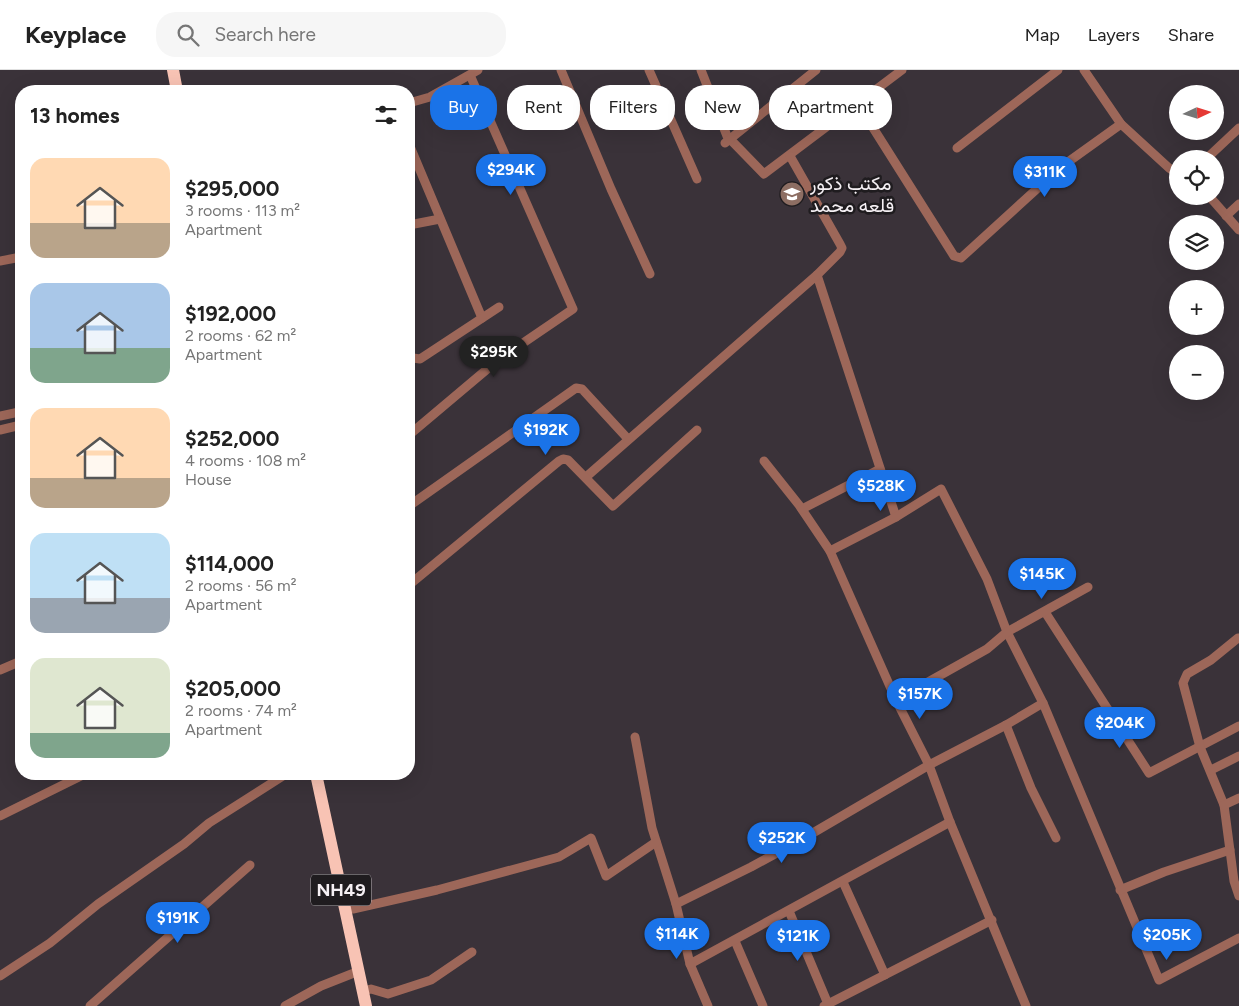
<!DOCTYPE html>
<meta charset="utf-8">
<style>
body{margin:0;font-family:Figtree,Vazirmatn,sans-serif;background:#f6f6f6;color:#222;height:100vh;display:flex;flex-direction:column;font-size:19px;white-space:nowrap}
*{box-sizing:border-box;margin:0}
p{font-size:16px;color:#767676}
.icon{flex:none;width:28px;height:28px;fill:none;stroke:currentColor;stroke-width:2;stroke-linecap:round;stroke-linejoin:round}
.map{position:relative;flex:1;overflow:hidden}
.side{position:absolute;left:15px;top:15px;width:400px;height:695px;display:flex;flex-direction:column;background:#fff;border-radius:20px;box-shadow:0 5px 20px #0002}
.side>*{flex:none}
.guide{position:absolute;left:430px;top:15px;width:475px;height:45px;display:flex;gap:10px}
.needle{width:32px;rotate:86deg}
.buttons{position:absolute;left:1169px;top:15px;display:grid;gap:10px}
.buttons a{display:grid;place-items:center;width:55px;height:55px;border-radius:50%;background:#fff;box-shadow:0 5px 20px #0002;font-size:25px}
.price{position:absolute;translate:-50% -42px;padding:0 11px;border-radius:18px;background:#1a73e8;color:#fff;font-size:16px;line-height:32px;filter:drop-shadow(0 1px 2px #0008)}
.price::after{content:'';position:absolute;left:50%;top:30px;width:15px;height:11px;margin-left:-8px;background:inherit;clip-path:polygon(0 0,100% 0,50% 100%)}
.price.on{background:#222;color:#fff}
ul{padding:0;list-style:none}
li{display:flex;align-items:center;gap:15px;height:125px;padding:0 15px}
li span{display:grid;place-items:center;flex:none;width:140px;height:100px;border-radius:15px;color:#555}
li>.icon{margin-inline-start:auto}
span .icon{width:60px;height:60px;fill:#fffc;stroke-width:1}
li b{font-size:21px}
h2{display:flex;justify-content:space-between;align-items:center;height:60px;padding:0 15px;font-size:21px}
.tag{padding:0 18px;border-radius:20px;background:#fff;box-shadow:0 5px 20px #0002;font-size:18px;line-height:45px}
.tag.on{background:#1a73e8;color:#fff}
header{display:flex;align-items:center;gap:30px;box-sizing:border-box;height:70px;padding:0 25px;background:#fff;border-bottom:1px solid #e0e0e0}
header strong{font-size:24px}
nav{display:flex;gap:28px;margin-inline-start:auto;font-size:18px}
.search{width:350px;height:45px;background:#f6f6f6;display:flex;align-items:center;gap:12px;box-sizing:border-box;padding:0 18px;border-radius:20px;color:#767676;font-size:19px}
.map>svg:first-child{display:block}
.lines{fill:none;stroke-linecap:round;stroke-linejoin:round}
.minor{stroke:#9d6759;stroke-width:9}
.highway{stroke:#f8c3b4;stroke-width:12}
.labels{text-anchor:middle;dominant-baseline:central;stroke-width:5;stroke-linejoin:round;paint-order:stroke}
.shield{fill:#1f1c1f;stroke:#b5b0b4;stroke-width:1}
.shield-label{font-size:18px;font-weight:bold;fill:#f5f0f4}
.poi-label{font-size:19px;fill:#f5f0f4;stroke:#1f1c1f;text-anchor:start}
</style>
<header>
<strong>Keyplace</strong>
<div class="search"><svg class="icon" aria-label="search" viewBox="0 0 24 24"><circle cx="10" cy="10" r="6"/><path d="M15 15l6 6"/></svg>Search here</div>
<nav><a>Map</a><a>Layers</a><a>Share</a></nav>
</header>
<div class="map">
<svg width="1239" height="936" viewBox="0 0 1239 936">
<rect width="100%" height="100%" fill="#3a3239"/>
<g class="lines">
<g class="minor">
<polyline points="561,0 611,119 650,204"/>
<polyline points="649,0 697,109"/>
<polyline points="701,0 727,66 764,104 902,0"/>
<polyline points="1084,0 1121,54 1169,98 1178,104"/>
<polyline points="409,33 430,27 478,0"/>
<polyline points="858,34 954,186 961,188 1061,97 1121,54"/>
<polyline points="725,73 816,0"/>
<polyline points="409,74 482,248"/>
<polyline points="957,78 1058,0"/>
<polyline points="1206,89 1239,58"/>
<polyline points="1209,126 1239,160"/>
<polyline points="1226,146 1239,134"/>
<polyline points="409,155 440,149"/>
<polyline points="0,191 21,187"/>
<polyline points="817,205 896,447"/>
<polyline points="409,285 413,288 420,289 499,237"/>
<polyline points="0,346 19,342"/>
<polyline points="0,360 21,355"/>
<polyline points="409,365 498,290 573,239 470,5"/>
<polyline points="764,391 799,435 830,481 896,630 929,695 950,752 1026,936"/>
<polyline points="586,407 817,205 840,182 842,178 840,174 790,86"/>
<polyline points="409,436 576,318 582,319 628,369"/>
<polyline points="802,439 880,399"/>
<polyline points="830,481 896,447 941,419 987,509 1007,562 1043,633 1159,910 1239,868"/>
<polyline points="409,515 559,391 563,389 568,390 613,436 697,360"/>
<polyline points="1045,542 1149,703 1239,656"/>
<polyline points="1238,568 1211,590 1187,604 1183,613 1200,677 1224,735 1234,811 1239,826"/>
<polyline points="0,600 21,591"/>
<polyline points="896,630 987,579 1007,562 1088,517"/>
<polyline points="1006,655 1031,718 1056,768"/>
<polyline points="635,667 652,758 676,834 751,797 806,767 929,695 1006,655 1043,633"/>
<polyline points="1211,700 1239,686"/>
<polyline points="1224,735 1239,728"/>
<polyline points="0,746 85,704"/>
<polyline points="843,812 885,905"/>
<polyline points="1120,820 1164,802 1230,780"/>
<polyline points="676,834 690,894 708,936"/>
<polyline points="353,839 437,820 559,787 591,768 606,806 656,772"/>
<polyline points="789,841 828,934"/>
<polyline points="735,871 763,936"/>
<polyline points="690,894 950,752"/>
<polyline points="0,906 50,873 98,834 184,774 209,753 286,704"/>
<polyline points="363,921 371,919 388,924 431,910 472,882"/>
<polyline points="90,936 250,795"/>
<polyline points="285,936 321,916 359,901"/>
<polyline points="824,936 992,850"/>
</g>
<g class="highway">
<polyline points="173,0 177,21"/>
<polyline points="316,704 366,936"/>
</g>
</g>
<defs>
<symbol id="school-disc" viewBox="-11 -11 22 22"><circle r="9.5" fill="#8d6e63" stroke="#1f1c1f"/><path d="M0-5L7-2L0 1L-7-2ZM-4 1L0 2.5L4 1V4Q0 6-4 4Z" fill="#fff"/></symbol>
</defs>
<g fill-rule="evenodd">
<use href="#school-disc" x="778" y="110" width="28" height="28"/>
</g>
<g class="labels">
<rect class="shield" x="311" y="804.5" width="60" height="31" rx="4"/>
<g class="shield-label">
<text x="341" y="820">NH49</text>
</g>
<g class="poi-label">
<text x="810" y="113">مکتب ذکور<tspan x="810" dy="22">قلعه محمد</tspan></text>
</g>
</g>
</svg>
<div class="buttons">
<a><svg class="needle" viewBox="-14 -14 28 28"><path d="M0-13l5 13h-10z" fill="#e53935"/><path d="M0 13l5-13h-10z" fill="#767676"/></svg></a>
<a><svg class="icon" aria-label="locate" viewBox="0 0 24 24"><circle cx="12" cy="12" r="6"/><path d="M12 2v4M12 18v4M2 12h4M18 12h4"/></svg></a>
<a><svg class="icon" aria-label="layers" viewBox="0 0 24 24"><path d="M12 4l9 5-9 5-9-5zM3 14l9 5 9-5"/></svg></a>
<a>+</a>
<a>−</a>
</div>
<b class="price" style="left:511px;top:126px">$294K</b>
<b class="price" style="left:1045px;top:128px">$311K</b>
<b class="price on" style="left:494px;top:308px">$295K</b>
<b class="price" style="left:546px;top:386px">$192K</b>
<b class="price" style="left:881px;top:442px">$528K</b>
<b class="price" style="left:1042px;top:530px">$145K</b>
<b class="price" style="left:920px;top:650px">$157K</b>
<b class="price" style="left:1120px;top:679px">$204K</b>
<b class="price" style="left:782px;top:794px">$252K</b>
<b class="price" style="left:178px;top:874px">$191K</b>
<b class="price" style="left:677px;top:890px">$114K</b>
<b class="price" style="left:1167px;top:891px">$205K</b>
<b class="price" style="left:798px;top:892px">$121K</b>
<div class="guide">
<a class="tag on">Buy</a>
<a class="tag">Rent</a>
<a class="tag">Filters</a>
<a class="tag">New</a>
<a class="tag">Apartment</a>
</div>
<section class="side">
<h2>13 homes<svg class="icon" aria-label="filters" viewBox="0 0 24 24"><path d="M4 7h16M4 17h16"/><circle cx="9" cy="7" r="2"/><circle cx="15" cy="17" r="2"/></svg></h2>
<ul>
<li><span style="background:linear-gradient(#ffd9b3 65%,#b9a48a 0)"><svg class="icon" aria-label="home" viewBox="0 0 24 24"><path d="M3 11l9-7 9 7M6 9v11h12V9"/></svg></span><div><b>$295,000</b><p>3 rooms · 113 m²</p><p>Apartment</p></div></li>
<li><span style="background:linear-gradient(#a9c7e8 65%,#7fa58c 0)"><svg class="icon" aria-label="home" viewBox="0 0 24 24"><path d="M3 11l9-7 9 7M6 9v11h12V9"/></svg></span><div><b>$192,000</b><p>2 rooms · 62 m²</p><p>Apartment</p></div></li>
<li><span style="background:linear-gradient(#ffd9b3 70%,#b9a48a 0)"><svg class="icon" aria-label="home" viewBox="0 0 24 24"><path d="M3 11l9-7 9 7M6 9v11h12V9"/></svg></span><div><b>$252,000</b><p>4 rooms · 108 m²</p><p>House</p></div></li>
<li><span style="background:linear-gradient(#bfe0f5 65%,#9aa5b1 0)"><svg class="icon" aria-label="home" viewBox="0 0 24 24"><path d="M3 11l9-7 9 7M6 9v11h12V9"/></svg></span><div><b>$114,000</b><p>2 rooms · 56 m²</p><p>Apartment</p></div></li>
<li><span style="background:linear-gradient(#dfe7d0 75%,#7fa58c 0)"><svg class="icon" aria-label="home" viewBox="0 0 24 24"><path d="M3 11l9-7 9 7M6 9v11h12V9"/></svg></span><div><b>$205,000</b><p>2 rooms · 74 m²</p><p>Apartment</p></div></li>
</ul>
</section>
</div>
